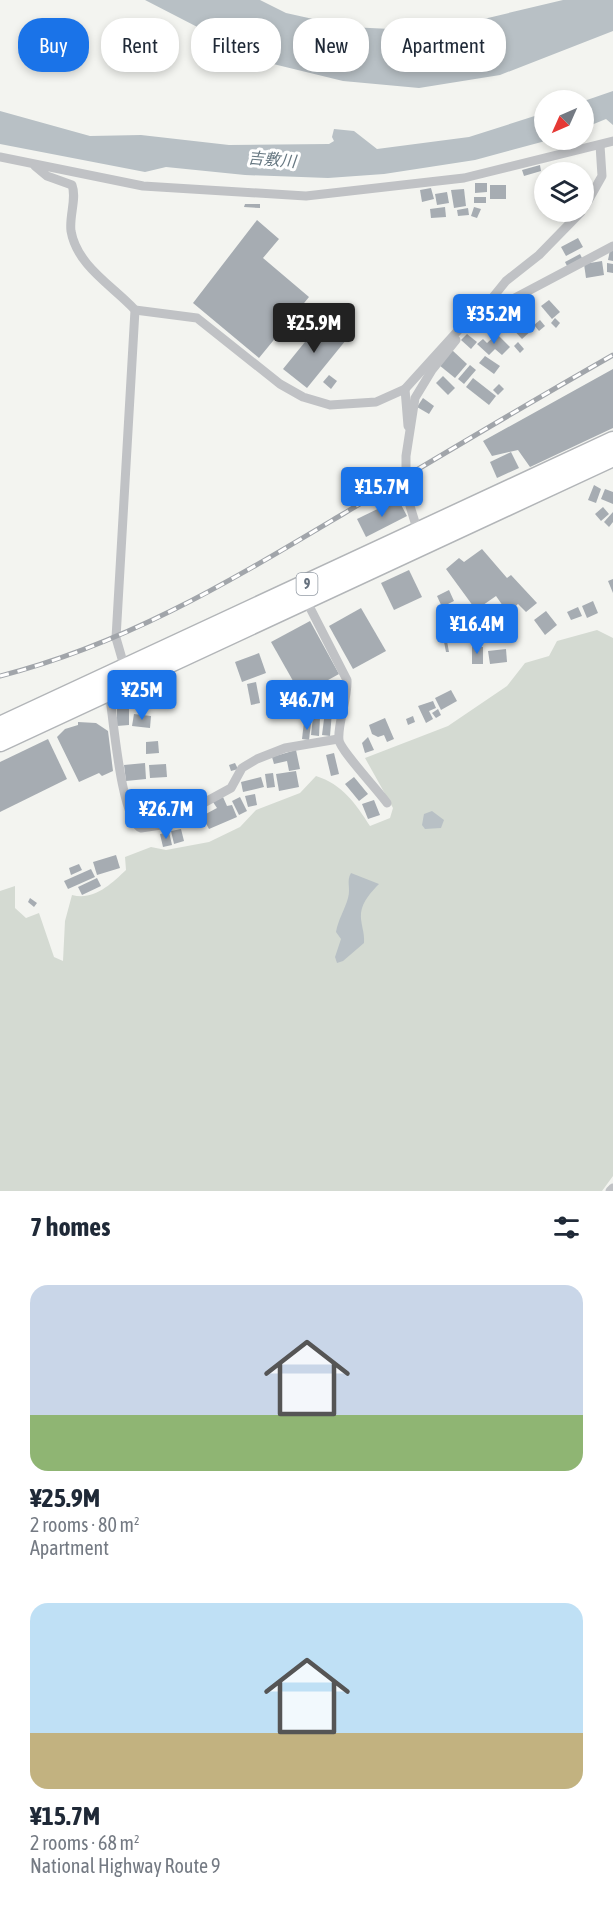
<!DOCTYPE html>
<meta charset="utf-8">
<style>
body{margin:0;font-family:"Asap Condensed","Noto Sans JP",sans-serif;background:#f2f2f3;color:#1f2937;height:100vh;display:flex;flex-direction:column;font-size:22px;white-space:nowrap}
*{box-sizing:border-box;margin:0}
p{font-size:20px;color:#747a83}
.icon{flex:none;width:33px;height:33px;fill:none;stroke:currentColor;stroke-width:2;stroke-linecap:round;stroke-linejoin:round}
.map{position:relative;height:1191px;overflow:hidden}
.panel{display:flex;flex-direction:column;background:#fff;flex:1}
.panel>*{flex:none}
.guide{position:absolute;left:18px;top:18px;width:578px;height:54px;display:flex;gap:12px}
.needle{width:39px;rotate:225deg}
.tools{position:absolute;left:534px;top:90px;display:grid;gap:12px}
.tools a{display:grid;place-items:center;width:60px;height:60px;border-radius:50%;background:#fff;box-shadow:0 3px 9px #0003;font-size:30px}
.price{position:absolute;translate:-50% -51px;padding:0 14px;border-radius:6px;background:#1a73e8;color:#fff;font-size:20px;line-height:39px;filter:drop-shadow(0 2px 3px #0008)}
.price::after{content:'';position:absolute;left:50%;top:36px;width:18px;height:14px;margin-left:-9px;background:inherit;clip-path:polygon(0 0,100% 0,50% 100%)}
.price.on{background:#222;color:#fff}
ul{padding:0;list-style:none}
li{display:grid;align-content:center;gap:12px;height:318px;padding:0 30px}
li span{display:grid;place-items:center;height:186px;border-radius:18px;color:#555}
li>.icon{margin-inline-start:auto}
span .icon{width:108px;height:108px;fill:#fffc;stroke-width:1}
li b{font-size:26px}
h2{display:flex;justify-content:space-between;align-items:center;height:72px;padding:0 30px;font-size:26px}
.tag{padding:0 21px;border-radius:24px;background:#fff;box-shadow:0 3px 9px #0003;font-size:21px;line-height:54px}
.tag.on{background:#1a73e8;color:#fff}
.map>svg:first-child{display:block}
.green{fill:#d4dad2}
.water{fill:#b8c0c5}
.building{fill:#a6acb2}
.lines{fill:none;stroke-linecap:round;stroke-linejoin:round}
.highway-casing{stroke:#b2b5b8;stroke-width:21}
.street{stroke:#c0c2c5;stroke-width:9}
.highway{stroke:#fff;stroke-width:18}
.rail-casing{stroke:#a1a5aa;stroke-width:5}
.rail{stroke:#fff;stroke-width:3;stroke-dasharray:9;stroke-linecap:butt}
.labels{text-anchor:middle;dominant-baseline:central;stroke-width:6;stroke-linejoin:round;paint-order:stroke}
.shield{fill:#fff;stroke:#949ca5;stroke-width:1.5}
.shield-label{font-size:14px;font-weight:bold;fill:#66717e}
.water-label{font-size:16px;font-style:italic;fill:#677882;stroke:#fff}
</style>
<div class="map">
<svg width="613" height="1191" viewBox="0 0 613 1191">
<rect width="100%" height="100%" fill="#f3f4f0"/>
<path class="green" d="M 597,630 L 613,638 L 613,1176 L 602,1191 L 0,1191 L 0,891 L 15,886 L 15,908 L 26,918 L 39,913 L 54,957 L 63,961 L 65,921 L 72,895 C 94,901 111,884 126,870 L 125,857 L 151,847 L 166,850 L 209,842 L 240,827 L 256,810 L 300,793 L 316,776 C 342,784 356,804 370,826 L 390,818 L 393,808 L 365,758 L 448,726 L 507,686 L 525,663 L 549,656 L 557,641 Z"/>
<g class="water">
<polygon points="145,0 260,0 286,13 349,27 433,31 563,0 613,0 613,31 500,75 419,88 343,81 265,62"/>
<polygon points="613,91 613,125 606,119 584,128 584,101"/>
<polygon points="0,111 90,136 141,135 229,145 329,144 334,141 332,137 334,129 354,131 377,149 469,137 544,113 544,140 549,140 475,160 384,174 328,178 245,175 166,167 145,172 0,144"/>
<polygon points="432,811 444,820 441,828 425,829 422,825 424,814"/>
<path d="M 351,873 L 379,884 C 372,891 362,902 361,913 C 360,923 365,932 364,943 L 343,961 L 337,963 L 335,957 L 341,939 L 336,932 C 338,920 345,909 348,898 C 351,888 346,881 351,873 Z"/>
</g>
<g class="building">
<polygon points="540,165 541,171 524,176 522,170"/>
<polygon points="475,183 487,183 487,192 475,193"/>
<rect x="490" y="185" width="16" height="14"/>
<polygon points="431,188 434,199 422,202 420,190"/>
<polygon points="464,189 466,206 454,208 451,190"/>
<polygon points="447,192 449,203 437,205 435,194"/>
<rect x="474" y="197" width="12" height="6"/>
<polygon points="245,204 260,204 260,208 244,207"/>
<polygon points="445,207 446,217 431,218 430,209"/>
<polygon points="474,207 481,209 477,218 471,216"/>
<polygon points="468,208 469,215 458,216 457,210"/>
<polygon points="257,220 279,239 263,258 309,297 259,358 193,303"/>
<polygon points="578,238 583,247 566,256 561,247"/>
<polygon points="610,250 613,250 613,261 608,260"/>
<polygon points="580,254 583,260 568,268 565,262"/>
<polygon points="602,261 604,275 586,278 584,264"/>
<polygon points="607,263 613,264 613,273 607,272"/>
<polygon points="549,300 560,312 552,319 541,306"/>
<polygon points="511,302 517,309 506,319 500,312"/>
<polygon points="519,316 532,330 522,339 509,325"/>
<polygon points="555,318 560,323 556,328 551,323"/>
<polygon points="540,320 545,326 539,331 534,325"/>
<polygon points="322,321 346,340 307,388 283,369"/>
<polygon points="467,334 477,342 471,349 461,340"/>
<polygon points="497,334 510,347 502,355 495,349 489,355 477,344 483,339 487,343"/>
<polygon points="518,342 524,349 520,353 514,346"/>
<polygon points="452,350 467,364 455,378 439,365"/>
<polygon points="485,356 500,366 494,374 479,363"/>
<polygon points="470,365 476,370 464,384 458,379"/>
<polygon points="613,369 613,428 530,467 518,450 492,456 483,441"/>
<polygon points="329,375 337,381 331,389 323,382"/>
<polygon points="443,376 455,388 448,395 436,383"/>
<polygon points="473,378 496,396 489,405 466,387"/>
<polygon points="499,384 504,389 498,395 493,390"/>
<polygon points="423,398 434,406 429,414 417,407"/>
<polygon points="511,452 519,468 497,478 490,462"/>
<polygon points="594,485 601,489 596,503 588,500"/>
<polygon points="605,489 613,492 613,504 601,499"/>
<polygon points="398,499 407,516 366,537 357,519"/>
<polygon points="603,507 609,514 601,521 595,514"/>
<polygon points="613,512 613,522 609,527 604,522"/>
<polygon points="482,549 507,578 511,575 537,603 526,612 518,604 508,613 496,596 476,610 446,569 459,558 464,562"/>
<polygon points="409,570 422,597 394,610 381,583"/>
<polygon points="613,579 613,593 608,581"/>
<polygon points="449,590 454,601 442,607 437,596"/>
<polygon points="593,601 598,613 587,618 582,606"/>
<polygon points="578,607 582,616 571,620 567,612"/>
<polygon points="361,608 386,651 353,669 329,626"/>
<polygon points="546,611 557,625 545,635 534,620"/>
<polygon points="310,621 339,674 301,695 271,642"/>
<polygon points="447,641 449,652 446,652 444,642"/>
<polygon points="472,646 483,647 483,664 472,664"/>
<polygon points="506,649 507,662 490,664 488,651"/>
<polygon points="259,653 266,673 242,682 235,662"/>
<polygon points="256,682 260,703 251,705 247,684"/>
<polygon points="451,690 457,701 441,710 435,698"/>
<polygon points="321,695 326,706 319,708 315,697"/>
<polygon points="433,701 436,708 429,711 433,719 426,723 418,706"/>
<polygon points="117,707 129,707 129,725 117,726"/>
<polygon points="438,709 441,715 436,718 432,713"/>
<polygon points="325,711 332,712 330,736 322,735"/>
<polygon points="134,714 151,716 150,728 132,726"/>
<polygon points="413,716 415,722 408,725 406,719"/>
<polygon points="313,717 320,718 319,736 311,735"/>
<polygon points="385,718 394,739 387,742 384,735 378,737 372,734 369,725"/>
<polygon points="78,722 96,723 108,731 113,771 102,776 99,773 79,782 57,737 65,729 78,725"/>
<polygon points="304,722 311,723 309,740 302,739"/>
<polygon points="368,737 374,750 365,753 362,743"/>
<polygon points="48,739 67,779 0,812 0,762"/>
<polygon points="158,741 159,753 146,754 146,742"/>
<polygon points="296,750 300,769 289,771 287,761 274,764 272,757"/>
<polygon points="334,753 339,774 331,776 326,755"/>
<polygon points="145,763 146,779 126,781 124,765"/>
<polygon points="235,763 238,769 231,771 229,765"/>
<polygon points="166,764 167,777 150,778 149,765"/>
<polygon points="296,771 299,787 279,791 276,774"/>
<polygon points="273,773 275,787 267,788 265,774"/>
<polygon points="261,777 264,787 243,792 241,782"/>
<polygon points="354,777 368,794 359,801 345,784"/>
<polygon points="255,794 257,805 248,807 245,796"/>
<polygon points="152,796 153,801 145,803 144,797"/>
<polygon points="223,797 227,806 232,805 237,817 209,829 202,816 217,808 213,802"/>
<polygon points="240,797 247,811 239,815 232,801"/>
<polygon points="180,800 183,815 159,819 156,805"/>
<polygon points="374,800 380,815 368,819 362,804"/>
<polygon points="181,829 184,841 174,844 171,831"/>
<polygon points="169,832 172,845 163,847 160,834"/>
<polygon points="116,855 120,868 97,875 93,862"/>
<polygon points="79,864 82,870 71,875 69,868"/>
<polygon points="91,869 95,877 68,889 64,881"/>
<polygon points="97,878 101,886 82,895 78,887"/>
<polygon points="30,898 37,903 34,907 28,902"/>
</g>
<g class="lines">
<defs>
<g id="highway">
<polyline points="0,726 613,441"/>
<polyline points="0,742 613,457"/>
</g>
</defs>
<use href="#highway" class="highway-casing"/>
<g class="street">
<polyline points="0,157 143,186 306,196 464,178 613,141"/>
<path d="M 35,166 L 47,176 L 72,185 C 77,198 69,216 71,231 C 77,266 113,286 135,310 L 116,638 L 125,669"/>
<polyline points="584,208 602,176 600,145"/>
<polyline points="487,307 496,308 613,246"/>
<polyline points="135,310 197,318 280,384 303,397 330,405 376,402 405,389 464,324 475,320"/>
<polyline points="472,323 506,281 539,255 581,212"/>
<polyline points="405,389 408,426"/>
<polyline points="418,532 406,493 406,456 415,398 432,370 456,340"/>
<path d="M 306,600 L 347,680 C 348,699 337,725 339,740 C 340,750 378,790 387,803"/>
<path d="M 109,691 C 113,714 121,821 141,828 L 161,825 L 185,816 L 198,806 L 231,788 L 242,768 L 257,759 L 285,748 L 338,739"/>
<polyline points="610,1191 613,1188"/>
</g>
<use href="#highway" class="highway"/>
<defs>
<path id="rail" d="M 0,676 C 127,644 232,580 343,514 C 433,460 522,407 613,355"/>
</defs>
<use href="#rail" class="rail-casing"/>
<use href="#rail" class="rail"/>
</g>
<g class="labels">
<rect class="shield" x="296.5" y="573" width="21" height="22" rx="4.5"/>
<g class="shield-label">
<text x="307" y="584">9</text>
</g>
<g class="water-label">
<text transform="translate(272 159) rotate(5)">吉敷川</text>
</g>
</g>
</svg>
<div class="tools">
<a><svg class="needle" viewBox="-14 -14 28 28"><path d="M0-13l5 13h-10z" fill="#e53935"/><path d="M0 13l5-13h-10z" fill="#747a83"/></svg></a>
<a><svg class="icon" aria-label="layers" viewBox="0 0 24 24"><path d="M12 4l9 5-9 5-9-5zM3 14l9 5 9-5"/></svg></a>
</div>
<b class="price" style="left:494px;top:345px">¥35.2M</b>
<b class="price on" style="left:314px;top:354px">¥25.9M</b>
<b class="price" style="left:382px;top:518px">¥15.7M</b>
<b class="price" style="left:477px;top:655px">¥16.4M</b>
<b class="price" style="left:142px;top:721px">¥25M</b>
<b class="price" style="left:307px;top:731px">¥46.7M</b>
<b class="price" style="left:166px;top:840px">¥26.7M</b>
<div class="guide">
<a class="tag on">Buy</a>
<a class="tag">Rent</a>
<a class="tag">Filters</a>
<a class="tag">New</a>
<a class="tag">Apartment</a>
</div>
</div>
<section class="panel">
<h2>7 homes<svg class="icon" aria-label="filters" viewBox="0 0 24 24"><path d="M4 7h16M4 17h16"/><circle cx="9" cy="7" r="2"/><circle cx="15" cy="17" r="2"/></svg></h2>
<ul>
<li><span style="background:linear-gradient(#c9d6e8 70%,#8fb573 0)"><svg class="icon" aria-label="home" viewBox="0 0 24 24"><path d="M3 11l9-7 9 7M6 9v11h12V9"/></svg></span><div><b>¥25.9M</b><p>2 rooms · 80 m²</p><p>Apartment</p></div></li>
<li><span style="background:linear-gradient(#bfe0f5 70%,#c2b280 0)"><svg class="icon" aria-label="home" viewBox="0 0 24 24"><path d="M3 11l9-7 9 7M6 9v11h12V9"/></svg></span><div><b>¥15.7M</b><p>2 rooms · 68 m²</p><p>National Highway Route 9</p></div></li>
</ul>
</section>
